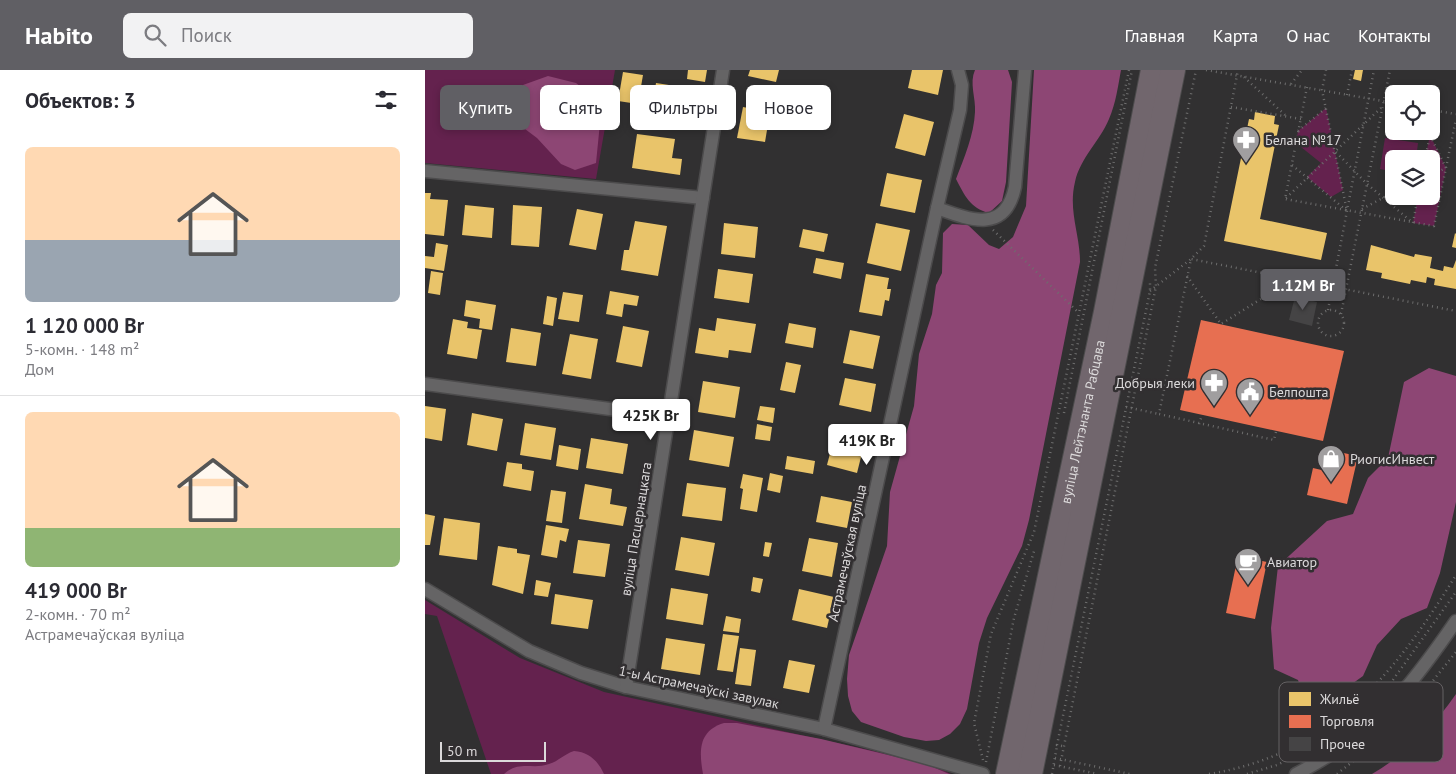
<!DOCTYPE html>
<html lang="ru">
<meta charset="utf-8">
<style>
body{margin:0;font-family:"PT Sans",sans-serif;background:#f2f2f3;color:#2b2b33;height:100vh;display:flex;flex-direction:column;font-size:19px;white-space:nowrap}
*{box-sizing:border-box;margin:0}
p{font-size:16px;color:#7c7c81}
.icon{flex:none;width:28px;height:28px;fill:none;stroke:currentColor;stroke-width:2;stroke-linecap:round;stroke-linejoin:round}
.map{position:relative;flex:1;overflow:hidden}
.side{display:flex;flex-direction:column;background:#fff;width:425px}
.side>*{flex:none}
.guide{position:absolute;left:15px;top:15px;width:475px;height:45px;display:flex;gap:10px}
.tools{position:absolute;left:960px;top:15px;display:grid;gap:10px}
.tools a{display:grid;place-items:center;width:55px;height:55px;border-radius:8px;background:#fff;box-shadow:0 2px 8px #0003;font-size:25px}
.scale{position:absolute;left:15px;bottom:12px;width:106px;box-sizing:border-box;padding-left:5px;border:2px solid #dbd9da;border-top:0;font-size:14px;line-height:18px;white-space:nowrap;color:#dbd9da;-webkit-text-stroke:4px #322f31;paint-order:stroke}
.price{position:absolute;translate:-50% -42px;padding:0 11px;border-radius:5px;background:#fff;color:#222;font-size:16px;line-height:32px;filter:drop-shadow(0 1px 2px #0008)}
.price::after{content:'';position:absolute;left:50%;top:30px;width:15px;height:11px;margin-left:-8px;background:inherit;clip-path:polygon(0 0,100% 0,50% 100%)}
.price.on{background:#605f64;color:#fff}
ul{padding:0;list-style:none}
li{display:grid;align-content:center;gap:10px;height:265px;padding:0 25px}
li+li{border-top:1px solid #e1e1e2}
li span{display:grid;place-items:center;height:155px;border-radius:8px;color:#555}
li>.icon{margin-inline-start:auto}
span .icon{width:90px;height:90px;fill:#fffc;stroke-width:1}
li b{font-size:21px}
h2{display:flex;justify-content:space-between;align-items:center;height:60px;padding:0 25px;font-size:21px}
.pill{padding:0 18px;border-radius:8px;background:#fff;box-shadow:0 2px 8px #0003;font-size:18px;line-height:45px}
.pill.on{background:#605f64;color:#fff}
header{display:flex;align-items:center;gap:30px;box-sizing:border-box;height:70px;padding:0 25px;background:#605f64;color:#fff}
header strong{font-size:24px}
nav{display:flex;gap:28px;margin-inline-start:auto;font-size:18px}
.search{width:350px;height:45px;background:#f2f2f3;display:flex;align-items:center;gap:12px;box-sizing:border-box;padding:0 18px;border-radius:8px;color:#7c7c81;font-size:19px}
main{display:flex;flex:1;min-height:0}
.map>svg:first-child{display:block}
.green{fill:#64224e}
.forest{fill:#8d4674}
.homes{fill:#e9c46a}
.shops{fill:#e76f51}
.building{fill:#454445}
.lines{fill:none;stroke-linecap:round;stroke-linejoin:round}
.street-casing{stroke:#4c4b4c;stroke-width:15}
.highway-casing{stroke:#4c4b4c;stroke-width:26}
.path{stroke:#6e6e6e;stroke-width:2.5;stroke-dasharray:1 4;stroke-linecap:butt}
.street{stroke:#656465;stroke-width:12}
.highway{stroke:#71666d;stroke-width:24}
.labels{text-anchor:middle;dominant-baseline:central;stroke-width:5;stroke-linejoin:round;paint-order:stroke}
.poi-label{font-size:14px;fill:#dbd9da;stroke:#322f31;text-anchor:start}
.street-label{font-size:14px;fill:#dbd9da;stroke:#322f31}
.key{fill:#322f31;stroke:#656264;stroke-width:1}
.key-label{font-size:14px;fill:#dbd9da}
</style>
<header>
<strong>Habito</strong>
<div class="search"><svg class="icon" aria-label="search" viewBox="0 0 24 24"><circle cx="10" cy="10" r="6"/><path d="M15 15l6 6"/></svg>Поиск</div>
<nav><a>Главная</a><a>Карта</a><a>О нас</a><a>Контакты</a></nav>
</header>
<main>
<section class="side">
<h2>Объектов: 3<svg class="icon" aria-label="filters" viewBox="0 0 24 24"><path d="M4 7h16M4 17h16"/><circle cx="9" cy="7" r="2"/><circle cx="15" cy="17" r="2"/></svg></h2>
<ul>
<li><span style="background:linear-gradient(#ffd9b3 60%,#9aa5b1 0)"><svg class="icon" aria-label="home" viewBox="0 0 24 24"><path d="M3 11l9-7 9 7M6 9v11h12V9"/></svg></span><div><b>1 120 000 Br</b><p>5-комн. · 148 m²</p><p>Дом</p></div></li>
<li><span style="background:linear-gradient(#ffd9b3 75%,#8fb573 0)"><svg class="icon" aria-label="home" viewBox="0 0 24 24"><path d="M3 11l9-7 9 7M6 9v11h12V9"/></svg></span><div><b>419 000 Br</b><p>2-комн. · 70 m²</p><p>Астрамечаўская вуліца</p></div></li>
</ul>
</section>
<div class="map">
<svg width="1031" height="704" viewBox="0 0 1031 704">
<rect width="100%" height="100%" fill="#313031"/>
<g class="green">
<polygon points="0,0 190,0 171,109 0,93"/>
<polygon points="901,38 918,120 906,127 882,107 896,93 871,73 873,61"/>
<polygon points="1005,65 1021,98 1009,156 988,153 993,126 1006,126 1006,89 1000,89"/>
<polygon points="960,68 993,73 991,89 969,89 969,102 955,99"/>
<polygon points="0,530 95,588 179,622 503,693 526,704 66,704 12,546 0,544"/>
</g>
<g class="forest">
<path d="M 550,0 L 583,0 L 587,12 L 581,112 L 577,131 L 564,143 C 545,138 540,126 531,109 C 539,88 549,65 550,42 C 551,28 544,13 550,0 Z"/>
<path d="M 609,0 L 696,0 C 693,16 691,33 684,49 C 675,71 655,88 650,112 C 643,141 655,164 655,192 L 604,450 L 597,476 L 562,548 L 554,573 L 542,639 L 535,654 L 525,664 L 514,670 L 501,671 L 479,667 L 436,652 L 427,641 L 423,626 L 422,609 L 424,585 L 462,476 L 465,422 L 489,336 L 494,284 L 507,244 L 511,215 L 517,203 L 518,163 L 527,154 L 543,155 L 564,175 L 574,179 L 588,167 L 601,136 Z"/>
<polygon points="123,6 151,13 177,33 171,93 150,100 136,94 112,68 92,53 88,42 89,29 98,15"/>
<polygon points="1004,298 1031,306 1031,432 1015,503 1002,538 976,549 952,575 938,606 910,626 883,637 873,610 849,599 846,558 853,496 902,451 928,444 943,408 963,388 979,312"/>
<path d="M 1031,624 L 1031,704 L 947,704 C 981,684 1009,656 1031,624 Z"/>
<path d="M 299,653 L 312,653 L 396,669 L 501,694 L 524,704 L 278,704 C 274,681 273,661 299,653 Z"/>
<path d="M 149,681 C 164,682 173,691 179,704 L 79,704 C 94,690 108,700 124,694 C 134,691 139,684 149,681 Z"/>
</g>
<g class="homes">
<polygon points="263,0 282,0 280,12 262,9"/>
<polygon points="325,0 354,0 351,12 323,6"/>
<polygon points="487,0 518,0 513,25 483,18"/>
<polygon points="930,0 938,0 936,11 928,9"/>
<polygon points="198,2 218,5 213,34 193,31"/>
<polygon points="231,13 270,19 267,41 262,40 259,56 225,51"/>
<polygon points="318,37 345,42 340,72 312,68"/>
<polygon points="830,42 850,46 849,54 854,55 835,149 902,163 896,190 799,171 824,49 829,50"/>
<polygon points="479,44 509,52 500,86 470,78"/>
<polygon points="212,64 250,69 247,88 257,89 255,105 207,98"/>
<polygon points="462,103 497,110 490,143 455,136"/>
<polygon points="0,123 6,123 5,129 23,130 19,166 0,164"/>
<polygon points="40,135 69,138 67,168 37,165"/>
<polygon points="88,135 117,137 114,177 86,175"/>
<polygon points="152,139 178,144 171,180 144,175"/>
<polygon points="210,151 242,156 233,206 196,200 199,180 204,180"/>
<polygon points="299,153 333,157 330,188 296,184"/>
<polygon points="451,153 485,160 476,201 442,193"/>
<polygon points="378,159 403,164 399,182 374,177"/>
<polygon points="1030,163 1031,164 1031,178 1027,177"/>
<polygon points="11,173 23,175 19,201 0,198 0,186 9,187"/>
<polygon points="946,175 989,187 990,184 1007,187 1005,198 1018,201 1019,196 1028,198 1031,190 1031,219 1009,215 1010,209 1002,207 1001,213 986,210 985,214 956,208 957,203 941,200"/>
<polygon points="391,188 419,193 416,209 388,203"/>
<polygon points="293,199 328,204 324,233 289,228"/>
<polygon points="6,201 18,203 15,225 3,223"/>
<polygon points="441,204 464,208 462,219 466,219 464,231 460,230 457,246 434,242"/>
<polygon points="185,221 214,226 212,236 199,234 197,247 181,244"/>
<polygon points="138,222 158,225 154,252 133,249"/>
<polygon points="122,226 132,228 128,256 118,254"/>
<polygon points="41,230 71,235 67,260 54,258 55,249 39,246"/>
<polygon points="292,248 331,254 326,283 304,280 303,288 270,283 274,258 290,261"/>
<polygon points="28,249 43,252 42,258 57,260 52,289 22,284"/>
<polygon points="364,253 391,258 388,278 360,273"/>
<polygon points="198,256 224,261 217,297 191,292"/>
<polygon points="86,258 116,263 111,296 81,292"/>
<polygon points="425,260 455,266 448,299 418,293"/>
<polygon points="145,264 173,269 166,309 137,304"/>
<polygon points="361,292 376,295 370,323 355,320"/>
<polygon points="420,308 451,314 446,342 414,335"/>
<polygon points="278,311 315,317 310,348 273,342"/>
<polygon points="0,336 21,339 17,371 0,368"/>
<polygon points="335,336 350,338 348,353 332,350"/>
<polygon points="47,343 78,349 72,381 42,375"/>
<polygon points="100,353 131,358 126,390 95,385"/>
<polygon points="332,354 347,357 345,371 330,369"/>
<polygon points="269,360 309,367 304,397 264,390"/>
<polygon points="410,364 440,371 432,403 402,395"/>
<polygon points="166,368 203,374 198,404 161,398"/>
<polygon points="134,375 156,379 153,400 131,396"/>
<polygon points="362,386 390,391 388,404 360,399"/>
<polygon points="82,392 97,394 97,399 109,401 106,421 78,416"/>
<polygon points="345,403 358,406 355,423 342,420"/>
<polygon points="318,404 338,408 332,442 315,439 318,419 315,418"/>
<polygon points="262,413 301,418 297,451 257,446"/>
<polygon points="160,414 187,419 185,434 202,437 198,456 154,449"/>
<polygon points="126,420 141,422 137,453 121,451"/>
<polygon points="396,426 427,432 422,458 391,452"/>
<polygon points="0,444 10,446 5,475 0,475"/>
<polygon points="19,448 55,453 52,490 14,485"/>
<polygon points="121,455 144,459 141,472 135,470 132,488 116,485"/>
<polygon points="256,467 290,473 284,506 250,500"/>
<polygon points="384,468 413,473 407,507 377,501"/>
<polygon points="153,470 185,474 180,507 148,503"/>
<polygon points="340,472 347,473 344,487 338,486"/>
<polygon points="73,476 92,479 92,483 105,485 98,524 67,515"/>
<polygon points="328,507 338,509 335,523 326,521"/>
<polygon points="111,510 126,513 123,527 109,525"/>
<polygon points="246,518 283,524 278,555 241,549"/>
<polygon points="374,519 409,527 402,558 367,550"/>
<polygon points="130,524 168,530 163,559 126,554"/>
<polygon points="301,546 316,549 314,563 298,561"/>
<polygon points="298,564 314,566 308,602 292,600"/>
<polygon points="241,568 280,574 275,605 236,599"/>
<polygon points="315,578 331,580 326,616 310,614"/>
<polygon points="364,590 390,595 384,623 358,618"/>
</g>
<g class="shops">
<polygon points="776,250 919,281 898,371 755,340"/>
<polygon points="909,381 933,386 922,434 882,425 888,398 905,402"/>
<polygon points="813,486 842,492 830,549 801,543"/>
</g>
<polygon class="building" points="870,227 892,232 887,256 864,250"/>
<g class="lines">
<defs>
<g id="street">
<polyline points="0,101 278,128"/>
<path d="M 512,138 C 545,150 580,164 590,117 L 600,0"/>
<polyline points="0,314 244,347"/>
<polyline points="0,519 104,581 156,603 201,617 399,659 558,704"/>
<polyline points="201,617 298,0"/>
<polyline points="399,659 512,138 535,40 537,15 533,0"/>
<path d="M 871,704 C 948,665 983,621 1031,551"/>
</g>
<g id="highway">
<path id="s1" d="M 583,704 L 681,242 L 728,0"/>
<polyline points="605,704 748,0"/>
</g>
</defs>
<use href="#street" class="street-casing"/>
<use href="#highway" class="highway-casing"/>
<g class="path">
<polyline points="781,0 969,33"/>
<polyline points="819,7 860,45"/>
<polyline points="866,14 877,0"/>
<polyline points="882,17 860,129 1009,156 1031,49"/>
<polyline points="922,25 927,0"/>
<polyline points="806,37 876,49"/>
<polyline points="1006,40 1031,44"/>
<polyline points="1006,60 1010,40"/>
<polyline points="873,61 901,38"/>
<polyline points="1003,61 1021,98 1006,105"/>
<polyline points="911,82 942,114 988,153 993,126"/>
<polyline points="1000,89 1006,61"/>
<polyline points="867,95 922,141 897,20 901,0"/>
<polyline points="861,128 958,36"/>
<polyline points="937,139 969,122"/>
<polyline points="568,160 654,243"/>
<polyline points="762,206 796,254 868,209"/>
<polyline points="725,221 766,189 779,176 813,0"/>
<circle cx="906" cy="253" r="13"/>
<polyline points="903,240 949,0"/>
<polyline points="916,244 965,0"/>
<polyline points="701,337 734,344"/>
<polyline points="639,343 707,0"/>
<polyline points="774,354 777,345"/>
<polyline points="851,362 849,370 734,344 766,189 1031,241"/>
<polyline points="965,614 1031,522"/>
<polyline points="931,647 956,624"/>
<polyline points="637,676 632,675 725,221 725,213"/>
<polyline points="630,688 705,704"/>
<polyline points="558,690 549,653 566,564 609,462 704,0"/>
<polyline points="561,692 589,548 610,478"/>
<polyline points="629,695 673,704"/>
<polyline points="635,696 731,216 730,198 771,0"/>
<polyline points="627,704 632,676"/>
<path d="M 784,704 C 906,684 970,604 1031,505"/>
<polyline points="822,704 852,695 901,670"/>
<polyline points="912,704 970,658 1031,582"/>
</g>
<use href="#street" class="street"/>
<use href="#highway" class="highway"/>
</g>
<defs>
<symbol id="pharmacy-pin" viewBox="-11 -11 22 30"><path d="M0 17L-7.5 6A9.5 9.5 0 1 1 7.5 6Z" fill="#a09e9f" stroke="#322f31"/><path d="M-2-6h4v4h4v4h-4v4h-4v-4h-4v-4h4Z" fill="#fff"/></symbol>
<symbol id="civic-pin" viewBox="-11 -11 22 30"><path d="M0 17L-7.5 6A9.5 9.5 0 1 1 7.5 6Z" fill="#a09e9f" stroke="#322f31"/><path d="M-.6-6.5H3V-4.5H.6V-3L4-1V1h2V6H-6V1h2V-1L-.6-3ZM-1.2 2.5V6h2.4V2.5Z" fill="#fff"/></symbol>
<symbol id="shop-pin" viewBox="-11 -11 22 30"><path d="M0 17L-7.5 6A9.5 9.5 0 1 1 7.5 6Z" fill="#a09e9f" stroke="#322f31"/><path d="M-5-2.5h2.3a2.7 3.5 0 0 1 5.4 0H5L5.5 6h-11ZM-1.5-2.5h3a1.5 2.3 0 0 0-3 0Z" fill="#fff"/></symbol>
<symbol id="cafe-pin" viewBox="-11 -11 22 30"><path d="M0 17L-7.5 6A9.5 9.5 0 1 1 7.5 6Z" fill="#a09e9f" stroke="#322f31"/><path d="M-5.5-4.5H6V0H3Q3 3.5 0 3.5H-2.5Q-5.5 3.5-5.5 0ZM3-3.2v2h1.7v-2ZM-6 4.5H4V6H-6Z" fill="#fff"/></symbol>
</defs>
<g fill-rule="evenodd">
<use href="#pharmacy-pin" x="805" y="54" width="32" height="43"/>
<use href="#pharmacy-pin" x="773" y="297" width="32" height="43"/>
<use href="#civic-pin" x="809" y="306" width="32" height="43"/>
<use href="#shop-pin" x="890" y="373" width="32" height="43"/>
<use href="#cafe-pin" x="807" y="476" width="32" height="43"/>
</g>
<g class="labels">
<g class="poi-label">
<text x="840" y="70">Белана №17</text>
<text x="770" y="313" text-anchor="end">Добрыя леки</text>
<text x="844" y="322">Белпошта</text>
<text x="925" y="389">РиогисИнвест</text>
<text x="842" y="492">Авиатор</text>
</g>
<g class="street-label">
<text stroke="none"><textPath href="#s1" startOffset="360">вуліца Лейтэнанта Рабцава</textPath></text>
<text transform="translate(211 459) rotate(-81)">вуліца Пасцернацкага</text>
<text transform="translate(422 483) rotate(-78)">Астрамечаўская вуліца</text>
<text transform="translate(274 617) rotate(12)">1-ы Астрамечаўскі завулак</text>
</g>
</g>
<rect x="854" y="612" width="164" height="80" rx="8" class="key"/>
<rect x="864" y="622" width="22" height="14" fill="#e9c46a"/>
<rect x="864" y="645" width="22" height="13" fill="#e76f51"/>
<rect x="864" y="667" width="22" height="14" fill="#454445"/>
<g class="key-label">
<text x="895" y="634">Жильё</text>
<text x="895" y="656">Торговля</text>
<text x="895" y="679">Прочее</text>
</g>
</svg>
<div class="tools">
<a><svg class="icon" aria-label="locate" viewBox="0 0 24 24"><circle cx="12" cy="12" r="6"/><path d="M12 2v4M12 18v4M2 12h4M18 12h4"/></svg></a>
<a><svg class="icon" aria-label="layers" viewBox="0 0 24 24"><path d="M12 4l9 5-9 5-9-5zM3 14l9 5 9-5"/></svg></a>
</div>
<div class="scale">50 m</div>
<b class="price on" style="left:878px;top:241px">1.12M Br</b>
<b class="price" style="left:226px;top:371px">425K Br</b>
<b class="price" style="left:442px;top:396px">419K Br</b>
<div class="guide">
<a class="pill on">Купить</a>
<a class="pill">Снять</a>
<a class="pill">Фильтры</a>
<a class="pill">Новое</a>
</div>
</div>
</main>
